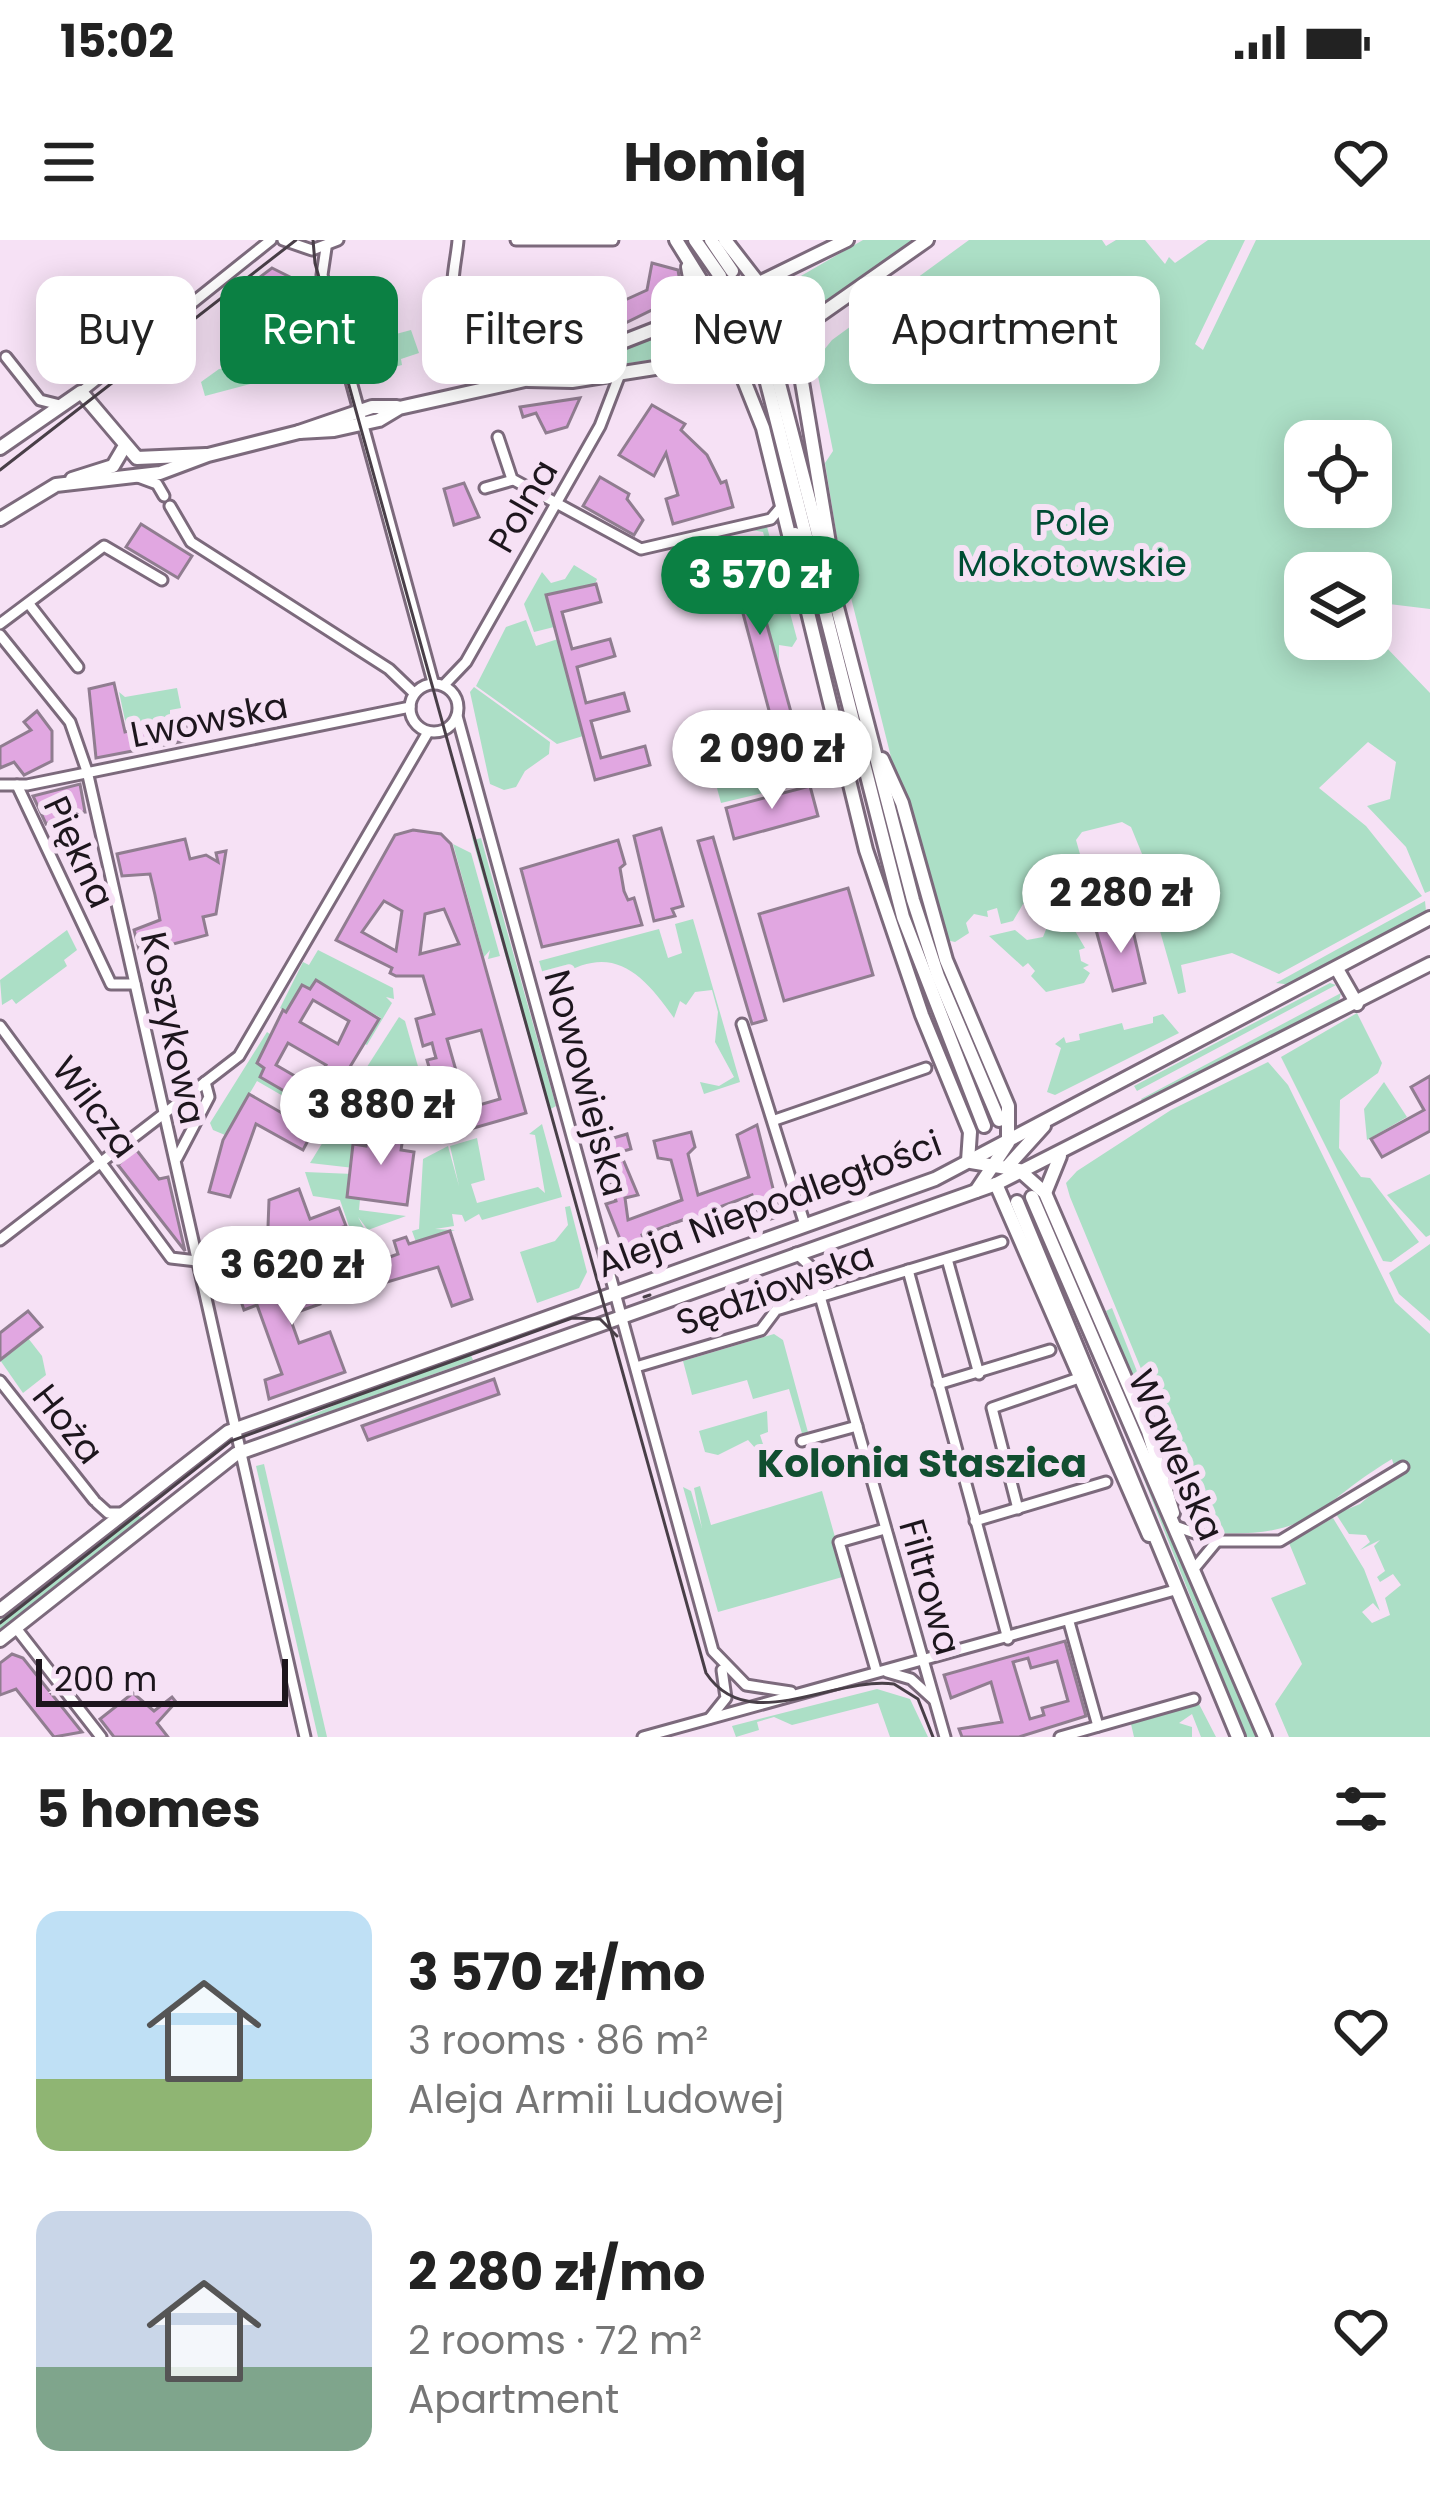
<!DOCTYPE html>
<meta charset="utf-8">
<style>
body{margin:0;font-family:Poppins,sans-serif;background:#f6f6f6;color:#222;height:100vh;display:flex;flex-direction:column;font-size:45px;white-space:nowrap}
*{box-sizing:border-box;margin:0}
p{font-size:39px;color:#767676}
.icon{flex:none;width:66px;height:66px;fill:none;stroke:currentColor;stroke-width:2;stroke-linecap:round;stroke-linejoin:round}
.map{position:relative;height:1497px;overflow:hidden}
.panel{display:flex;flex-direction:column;background:#fff;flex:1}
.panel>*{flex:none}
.hud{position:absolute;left:36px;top:36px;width:1359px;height:108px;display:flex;gap:24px}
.tools{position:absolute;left:1284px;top:180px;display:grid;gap:24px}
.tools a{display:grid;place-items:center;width:108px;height:108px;border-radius:24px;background:#fff;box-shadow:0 6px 30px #0003;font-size:60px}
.scale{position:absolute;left:36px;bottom:30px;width:252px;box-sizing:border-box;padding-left:12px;border:6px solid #1d161d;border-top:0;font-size:33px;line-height:42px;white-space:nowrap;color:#1d161d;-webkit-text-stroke:9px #f6e1f5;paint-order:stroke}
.price{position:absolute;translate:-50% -102px;padding:0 27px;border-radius:42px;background:#fff;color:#222;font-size:39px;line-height:78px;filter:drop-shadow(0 3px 6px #0008)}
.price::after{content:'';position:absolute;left:50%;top:72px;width:36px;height:27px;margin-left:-18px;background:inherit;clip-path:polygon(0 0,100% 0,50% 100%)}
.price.selected{background:#0b8043;color:#fff}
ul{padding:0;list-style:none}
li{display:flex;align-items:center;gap:36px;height:300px;padding:0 36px}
li span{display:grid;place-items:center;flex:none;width:336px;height:240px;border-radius:24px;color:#555}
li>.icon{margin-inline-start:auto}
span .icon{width:144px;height:144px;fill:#fffc;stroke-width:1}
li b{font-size:51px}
h2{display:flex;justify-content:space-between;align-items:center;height:144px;padding:0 36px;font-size:51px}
.tag{padding:0 42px;border-radius:24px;background:#fff;box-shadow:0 6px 30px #0003;font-size:42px;line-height:108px}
.tag.selected{background:#0b8043;color:#fff}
.status{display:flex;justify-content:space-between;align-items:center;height:84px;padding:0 60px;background:#fff;direction:ltr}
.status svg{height:33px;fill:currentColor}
header{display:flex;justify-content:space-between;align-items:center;height:156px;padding:0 36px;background:#fff;font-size:54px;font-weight:700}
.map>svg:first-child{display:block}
.green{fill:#acdfc6;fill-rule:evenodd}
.building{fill:#e1a7e1;stroke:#907d90;stroke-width:3;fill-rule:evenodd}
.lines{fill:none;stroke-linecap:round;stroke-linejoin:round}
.major-tunnel{stroke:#d5c3d5;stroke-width:12;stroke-dasharray:12 6;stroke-linecap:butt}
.minor-casing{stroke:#7c6a7c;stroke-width:15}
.major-casing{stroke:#7c6a7c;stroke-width:18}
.minor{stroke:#fff;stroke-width:9}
.major{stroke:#fff;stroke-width:12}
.tram{stroke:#493f48;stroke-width:3}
.labels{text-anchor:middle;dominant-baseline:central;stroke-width:12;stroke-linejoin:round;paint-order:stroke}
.street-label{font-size:36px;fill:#1d161d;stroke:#f6e1f5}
.park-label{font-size:36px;fill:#004c34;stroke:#f6e1f5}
.neighbourhood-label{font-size:39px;font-weight:bold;fill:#114e30;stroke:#f6e1f5}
</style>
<div class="status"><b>15:02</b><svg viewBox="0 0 49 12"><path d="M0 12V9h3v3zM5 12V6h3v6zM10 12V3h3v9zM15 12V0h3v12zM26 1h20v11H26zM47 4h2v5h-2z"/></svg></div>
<header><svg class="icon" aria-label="menu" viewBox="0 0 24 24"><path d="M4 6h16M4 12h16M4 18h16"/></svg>Homiq<svg class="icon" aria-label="heart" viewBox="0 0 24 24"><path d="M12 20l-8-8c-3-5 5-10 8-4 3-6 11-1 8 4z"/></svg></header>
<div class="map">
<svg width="1430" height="1497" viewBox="0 0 1430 1497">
<rect width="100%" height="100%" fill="#f6e1f5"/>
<g class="green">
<polygon points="863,0 915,0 807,77 787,44"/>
<path d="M 969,0 L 1102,0 L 1106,6 L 1116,0 L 1145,0 L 1165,24 L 1169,17 L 1175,23 L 1208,0 L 1245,0 L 1195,104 L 1203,110 L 1256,0 L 1430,0 L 1430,369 L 1389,364 L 1384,405 L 1430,453 L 1430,651 L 1425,653 L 1406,607 L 1367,566 L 1390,559 L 1396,522 L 1368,502 L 1319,548 L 1366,586 L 1422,656 L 1279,734 L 1232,713 L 1181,725 L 1186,752 L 1178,754 L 1144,635 L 1149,631 L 1131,587 L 1122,582 L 1082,592 L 1076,600 L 1096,671 L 1087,677 L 1055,630 L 1086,682 L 1074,689 L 1085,708 L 1079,710 L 1081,721 L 1089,725 L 1083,728 L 1090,733 L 1084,743 L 1046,752 L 1031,736 L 1035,731 L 1028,723 L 1023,727 L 989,696 L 1015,690 L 1027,700 L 1043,697 L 1051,677 L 1037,663 L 1023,664 L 1013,681 L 1001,684 L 997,668 L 987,671 L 988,677 L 974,674 L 966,683 L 969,693 L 955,702 L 946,700 L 892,521 L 839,310 L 825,223 L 833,211 L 815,121 L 832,100 ZM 1305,201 L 1371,201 L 1371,267 L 1305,267 ZM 1305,333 L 1371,333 L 1371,399 L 1305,399 Z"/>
<polygon points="385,65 396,94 411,90 419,113 401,119 402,125 363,136 356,103 393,95"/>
<polygon points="698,78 705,93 696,97 695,106 707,102 709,111 556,134"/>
<polygon points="268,123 292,133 205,156 201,142 219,129"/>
<polygon points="766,283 797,399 792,407 779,405 779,431 745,305 751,306 758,331 772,327 763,292 752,290"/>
<polygon points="574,325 597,339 595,344 547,355 554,387 534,392 524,364 542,332 551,343 565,339"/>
<polygon points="526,380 536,406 558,399 583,496 557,504 476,446 506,387"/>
<polygon points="474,447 550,502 549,514 525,531 516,547 504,550 490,544 470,452"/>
<polygon points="177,448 181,468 170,470 170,477 126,485 119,452 125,457"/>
<polygon points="776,517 784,548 721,563 714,537"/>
<polygon points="471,594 474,600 481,598 556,866 549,870"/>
<polygon points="453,604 471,613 500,716 488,719 490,710 484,717"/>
<polygon points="1425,661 1426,671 1292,745 1276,743"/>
<path d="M 693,679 L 740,842 L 704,854 L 700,842 L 719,846 L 734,837 L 715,802 L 718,772 L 712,750 L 695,752 L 686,765 L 680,761 L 674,778 C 641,731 612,703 558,737 L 554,730 L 547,731 L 545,741 L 539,721 L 659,689 L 668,718 L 682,713 L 675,684 Z"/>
<polygon points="67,690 77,710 64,720 67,726 16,764 12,759 2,765 0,740"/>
<polygon points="318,710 393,748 394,759 386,757 392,763 367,805 363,803 381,778 317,741 310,749 302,745 286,772 280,768 303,722 309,725"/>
<polygon points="1330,743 1336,745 1137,851 1134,846"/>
<polygon points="1341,753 1338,765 1144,864 1141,859"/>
<polygon points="1357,773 1382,823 1378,833 1340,860 1339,908 1361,937 1370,938 1419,1002 1391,1022 1383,1021 1281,817"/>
<polygon points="1163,774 1179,793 1055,855 1047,852 1061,808 1055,804 1064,797 1066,803 1080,800 1079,794 1122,783 1124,790 1153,783 1153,777"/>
<polygon points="399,777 405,781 421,837 382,840 365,830"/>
<polygon points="267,792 273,796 257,823 264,828 260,837 321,873 314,874 257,841 225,895 213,890 210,883"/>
<path d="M 1268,822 L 1288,845 L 1395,1062 L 1430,1094 L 1430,1497 L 1289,1497 L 1275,1464 L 1302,1424 L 1271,1358 L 1306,1344 L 1289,1303 L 1333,1278 L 1364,1329 L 1380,1371 L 1373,1363 L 1362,1372 L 1372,1383 L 1390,1375 L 1385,1358 L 1401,1345 L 1393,1334 L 1380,1342 L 1377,1337 L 1385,1331 L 1374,1306 L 1380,1300 L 1360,1310 L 1370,1302 L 1366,1295 L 1349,1294 L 1336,1274 L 1360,1264 L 1396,1233 L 1392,1219 C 1312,1267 1317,1298 1209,1293 L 1070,957 L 1066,943 L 1077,931 L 1171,870 Z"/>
<polygon points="1384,842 1407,877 1367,900 1364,869"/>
<polygon points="360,883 383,889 369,887 366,906 353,905 354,928 310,923 331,889"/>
<polygon points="542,884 562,957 482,980 479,974 465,982 462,975 452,974 454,986 435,989 455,990 416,1002 412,991 419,989 423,919 448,906 459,946 450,906 477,898 485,940 471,944 477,963 538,947 545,953 535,895 529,894"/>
<polygon points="305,932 353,934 347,957 360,959 359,970 406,976 368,990 358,977 365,990 352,995 340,960 313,956"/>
<polygon points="1430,934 1430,995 1426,997 1387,955"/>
<polygon points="570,966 587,1032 579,1048 537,1063 520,1012 555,1001 568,985 565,967"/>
<polygon points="1430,1004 1430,1081 1399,1054 1389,1033"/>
<polygon points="1112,1068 1200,1291 1186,1273 1106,1071"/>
<polygon points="774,1094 783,1100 809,1196 803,1197 789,1149 753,1159 747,1140 692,1155 683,1121"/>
<polygon points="28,1098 42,1116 46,1135 23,1153 0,1120"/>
<polygon points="470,1113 473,1120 270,1193 349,1159 340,1157"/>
<polygon points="767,1171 768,1192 760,1195 764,1207 756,1209 748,1200 718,1215 705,1212 699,1191"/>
<polygon points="1135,1217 1136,1217 1256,1497 1246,1497"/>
<polygon points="198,1221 138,1276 144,1278 0,1391 0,1380"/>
<polygon points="264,1224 327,1497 318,1497 256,1226"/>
<polygon points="700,1246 711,1285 822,1251 846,1336 718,1372 683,1247 691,1251 702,1288 694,1248"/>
<polygon points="877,1449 910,1459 928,1497 890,1497 878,1463 792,1485 774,1477 757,1482 759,1490 736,1497 732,1486"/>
<polygon points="1199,1464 1216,1497 1201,1497 1192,1474 1179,1483 1192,1487 1192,1497 1134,1497 1131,1484"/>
</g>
<g class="building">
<polygon points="652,23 678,30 681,48 674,59 605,93 591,86 584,64 604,55 614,65 647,50"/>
<polygon points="272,28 298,41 293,56 277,46 266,55 279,66 274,70 252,43"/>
<polygon points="580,158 567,187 546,193 536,173 523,177 520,167"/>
<polygon points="652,165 685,184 681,190 707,215 721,243 726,241 733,267 673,284 666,259 678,255 666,213 654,236 619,215"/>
<polygon points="600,237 629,254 627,259 643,280 634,295 583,266"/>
<polygon points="464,243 479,277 454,285 444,249"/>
<polygon points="141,284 192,316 178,338 126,307"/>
<polygon points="745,305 794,483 774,489 726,310"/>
<polygon points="596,344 601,362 562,372 572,409 610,399 615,416 577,427 586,463 624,453 629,471 591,481 601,518 645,506 650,525 595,540 546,355"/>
<polygon points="114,443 125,492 186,477 190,500 96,518 89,449"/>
<polygon points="37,471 52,491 52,521 24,535 14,522 0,528 0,507 31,490 24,482"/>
<polygon points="80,544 85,572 55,573 58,579 46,584 33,556"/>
<polygon points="810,546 818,576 734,599 726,568"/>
<polygon points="661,588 683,666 672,669 675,676 654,681 634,596"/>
<path d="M 413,590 L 441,594 L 451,604 L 526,873 L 446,896 L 441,876 L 500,859 L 481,790 L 447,799 L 463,855 L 448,860 L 446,852 L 437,855 L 427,820 L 436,818 L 434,811 L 432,803 L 423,806 L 416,779 L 434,774 L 423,736 L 396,736 L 390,733 L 392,728 L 336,700 L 395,595 ZM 384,661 L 402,671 L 396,711 L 362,692 ZM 444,669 L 459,704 L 420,714 L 425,674 Z"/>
<polygon points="713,597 766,780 752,784 698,601"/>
<polygon points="185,599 190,619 206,615 218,622 216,613 226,611 216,674 203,677 207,695 140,713 134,690 160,680 155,655 150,634 122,636 117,614"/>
<polygon points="618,600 625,624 620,628 624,651 628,660 634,658 642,685 542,707 521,629"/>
<polygon points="848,648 873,735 784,761 759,674"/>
<polygon points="1131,682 1145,743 1113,751 1096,690"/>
<path d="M 316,740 L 379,779 L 322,873 L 260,837 L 264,828 L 257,823 L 283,770 L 286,772 L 302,745 L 310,749 ZM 313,760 L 349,781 L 338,804 L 300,782 ZM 288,803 L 326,825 L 312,846 L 276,825 Z"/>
<polygon points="1430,836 1430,891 1382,917 1371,899 1424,870 1411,847"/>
<polygon points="249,854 313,891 303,910 256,884 230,957 209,952 223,900"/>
<polygon points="757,885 780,976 762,982 752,955 706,972 710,982 692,988 688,978 642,995 652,1022 632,1029 606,964 616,961 600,902 627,894 631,909 620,912 638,955 625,958 628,980 682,960 671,920 658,918 654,901 691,892 695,907 688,914 698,955 749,937 737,895"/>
<polygon points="368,887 404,891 401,910 414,912 407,965 347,957 353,904 366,906"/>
<polygon points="135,908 159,939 168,937 185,1011 118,925"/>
<polygon points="299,949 310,979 339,968 346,986 267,1014 269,960"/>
<polygon points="450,991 472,1059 452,1066 438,1027 367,1048 350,1000 366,994 376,1022 398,1014 394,1001 406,997 409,1004"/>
<polygon points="309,1017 320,1064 289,1075 299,1103 330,1092 345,1132 269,1159 265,1140 282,1134 257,1065 244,1070 237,1049"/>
<polygon points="28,1071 42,1087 0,1120 0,1093"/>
<polygon points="494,1139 499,1154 368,1200 362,1186"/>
<path d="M 1065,1401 L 1086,1476 L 1019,1497 L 962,1497 L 959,1489 L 1002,1482 L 991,1442 L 951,1458 L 944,1435 ZM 1028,1418 L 1031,1428 L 1057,1421 L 1068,1461 L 1042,1468 L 1044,1475 L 1030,1479 L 1013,1422 Z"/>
<polygon points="12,1414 23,1418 82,1492 54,1497 16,1449 0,1455 0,1423"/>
<polygon points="133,1453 154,1471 172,1457 176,1462 157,1483 168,1497 114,1497 100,1479"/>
</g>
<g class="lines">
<g class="major-tunnel">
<polyline points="732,31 755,72 776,132"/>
<polyline points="720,36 744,78 765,135"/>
</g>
<defs>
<g id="minor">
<polyline points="283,0 312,10 338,0"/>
<path d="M 458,0 C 457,16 450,42 454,57 C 463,93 517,104 541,82"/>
<polyline points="516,0 613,0"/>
<polyline points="326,8 322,35 433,442"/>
<polyline points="6,117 40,160 60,165"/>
<polyline points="81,152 271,0"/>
<polyline points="498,197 512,239 641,309 771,279 782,266"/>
<polyline points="138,237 157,244 164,256"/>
<polyline points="485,248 513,240"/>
<polyline points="170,266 191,302 389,429 414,453"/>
<polyline points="29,364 78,427"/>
<polyline points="0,384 104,306 162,340"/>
<polyline points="0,395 70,482 87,531 305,1497"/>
<circle cx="434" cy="468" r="24"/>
<polyline points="444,445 466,422 600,186 620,134"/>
<polyline points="457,476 713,1411 746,1445 791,1452"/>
<polyline points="0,545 27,545 410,467"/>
<polyline points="17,545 111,744 135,744"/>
<polyline points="742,784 805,985"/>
<polyline points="0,786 171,1018 197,1021"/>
<polyline points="775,880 926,828"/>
<polyline points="177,918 209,857 205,842"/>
<polyline points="0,1000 239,816 428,492"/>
<polyline points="796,1013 812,1028 945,1497"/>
<polyline points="947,1019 979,1134"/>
<polyline points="908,1030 1008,1399"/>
<polyline points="636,1127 761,1090 776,1070 1002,1002"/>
<polyline points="0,1141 94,1260"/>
<polyline points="938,1144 1050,1110"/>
<polyline points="802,1201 857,1186"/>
<polyline points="97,1263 108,1273 124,1273"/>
<polyline points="1018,1269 992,1168 1079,1138"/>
<polyline points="975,1281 1106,1242"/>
<polyline points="1175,1286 1217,1301 1280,1301 1403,1227"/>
<polyline points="1193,1330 1217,1301"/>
<polyline points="1069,1382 1098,1486"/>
<polyline points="16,1388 101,1497"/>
<polyline points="876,1430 839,1302 885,1289"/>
<polyline points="887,1432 911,1439 933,1459"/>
<polyline points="710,1478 726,1458 722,1430"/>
<polyline points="643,1497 1175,1350"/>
<polyline points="1060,1497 1194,1459"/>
</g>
<g id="major">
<polyline points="676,0 710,55 763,188 866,610 922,775 970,892 968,921"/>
<polyline points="695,0 720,36"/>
<polyline points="711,0 732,31"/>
<polyline points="725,0 773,62 796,106 836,345"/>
<polyline points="671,81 693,54 688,27"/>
<polyline points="776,132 913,660 938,736 999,880"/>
<polyline points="765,135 903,677 984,886"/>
<polyline points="528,140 572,141 770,110 927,0"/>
<polyline points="299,192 372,167 397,167"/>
<polyline points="0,208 81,152 137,218 206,215"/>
<polyline points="72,239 113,226 123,209"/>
<polyline points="0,279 56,245 160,233 208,215 299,192 334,190 379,180 399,168 525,140 704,70 847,0"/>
<polyline points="795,294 808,338"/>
<polyline points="882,519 902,563 946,720 1008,866 1008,903 976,951"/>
<polyline points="1337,729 1357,764"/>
<polyline points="971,922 1019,930 1045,953 1148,1191 1173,1273"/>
<polyline points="1006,928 1044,886"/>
<polyline points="996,944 1149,1295"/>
<polyline points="1045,953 1060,916"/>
<polyline points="1032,957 1265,1497"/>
<polyline points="1017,962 1238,1497"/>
<polyline points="0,1370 228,1192 935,939 1430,678"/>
<polyline points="0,1400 236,1214 996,944 1430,724"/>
</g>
</defs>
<use href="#minor" class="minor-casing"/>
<use href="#major" class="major-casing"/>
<use href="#minor" class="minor"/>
<use href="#major" class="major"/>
<g class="tram">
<path d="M 313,0 L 315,23 L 706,1433 C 748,1497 832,1436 894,1444 L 918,1459 L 933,1497"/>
<polyline points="0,230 296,0"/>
<polyline points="644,1057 650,1055"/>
<polyline points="0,1383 231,1201 572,1078 600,1079 617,1096"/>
</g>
</g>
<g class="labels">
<g class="street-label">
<text transform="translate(523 266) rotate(-60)">Polna</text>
<text transform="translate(209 480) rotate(-11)">Lwowska</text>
<text transform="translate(79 612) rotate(65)">Piękna</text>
<text transform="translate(173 788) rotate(78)">Koszykowa</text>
<text transform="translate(586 843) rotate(75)">Nowowiejska</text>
<text transform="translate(95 867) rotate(53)">Wilcza</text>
<text transform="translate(769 964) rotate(-20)">Aleja Niepodległości</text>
<text transform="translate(775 1049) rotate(-20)">Sędziowska</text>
<text transform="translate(68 1184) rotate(52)">Hoża</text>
<text transform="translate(1176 1215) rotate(66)">Wawelska</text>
<text transform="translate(930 1347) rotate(74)">Filtrowa</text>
</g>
<g class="park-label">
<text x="1072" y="282">Pole<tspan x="1072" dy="41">Mokotowskie</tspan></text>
</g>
<g class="neighbourhood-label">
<text x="922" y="1223">Kolonia Staszica</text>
</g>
</g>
</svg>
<div class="tools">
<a><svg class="icon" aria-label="locate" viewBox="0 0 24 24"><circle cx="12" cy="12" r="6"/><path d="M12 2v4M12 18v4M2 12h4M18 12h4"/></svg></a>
<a><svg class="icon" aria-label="layers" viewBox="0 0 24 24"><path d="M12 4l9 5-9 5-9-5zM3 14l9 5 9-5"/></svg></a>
</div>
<div class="scale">200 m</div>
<b class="price selected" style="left:760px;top:398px">3 570 zł</b>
<b class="price" style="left:772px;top:572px">2 090 zł</b>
<b class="price" style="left:1121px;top:716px">2 280 zł</b>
<b class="price" style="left:381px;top:928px">3 880 zł</b>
<b class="price" style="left:292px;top:1088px">3 620 zł</b>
<div class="hud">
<a class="tag">Buy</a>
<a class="tag selected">Rent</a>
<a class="tag">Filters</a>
<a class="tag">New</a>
<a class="tag">Apartment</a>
</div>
</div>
<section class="panel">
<h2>5 homes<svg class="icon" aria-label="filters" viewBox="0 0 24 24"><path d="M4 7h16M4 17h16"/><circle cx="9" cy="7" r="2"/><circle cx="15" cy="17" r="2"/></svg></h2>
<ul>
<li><span style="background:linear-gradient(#bfe0f5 70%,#8fb573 0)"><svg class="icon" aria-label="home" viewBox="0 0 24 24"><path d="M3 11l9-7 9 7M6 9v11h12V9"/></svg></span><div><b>3 570 zł/mo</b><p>3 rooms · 86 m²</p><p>Aleja Armii Ludowej</p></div><svg class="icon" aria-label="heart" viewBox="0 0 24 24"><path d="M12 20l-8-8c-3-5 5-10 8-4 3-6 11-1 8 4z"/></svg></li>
<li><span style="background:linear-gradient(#c9d6e8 65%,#7fa58c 0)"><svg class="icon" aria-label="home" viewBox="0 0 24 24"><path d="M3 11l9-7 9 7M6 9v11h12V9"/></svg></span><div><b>2 280 zł/mo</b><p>2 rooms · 72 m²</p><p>Apartment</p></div><svg class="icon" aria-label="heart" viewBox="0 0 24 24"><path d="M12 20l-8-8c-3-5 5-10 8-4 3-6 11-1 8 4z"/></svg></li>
</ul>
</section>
